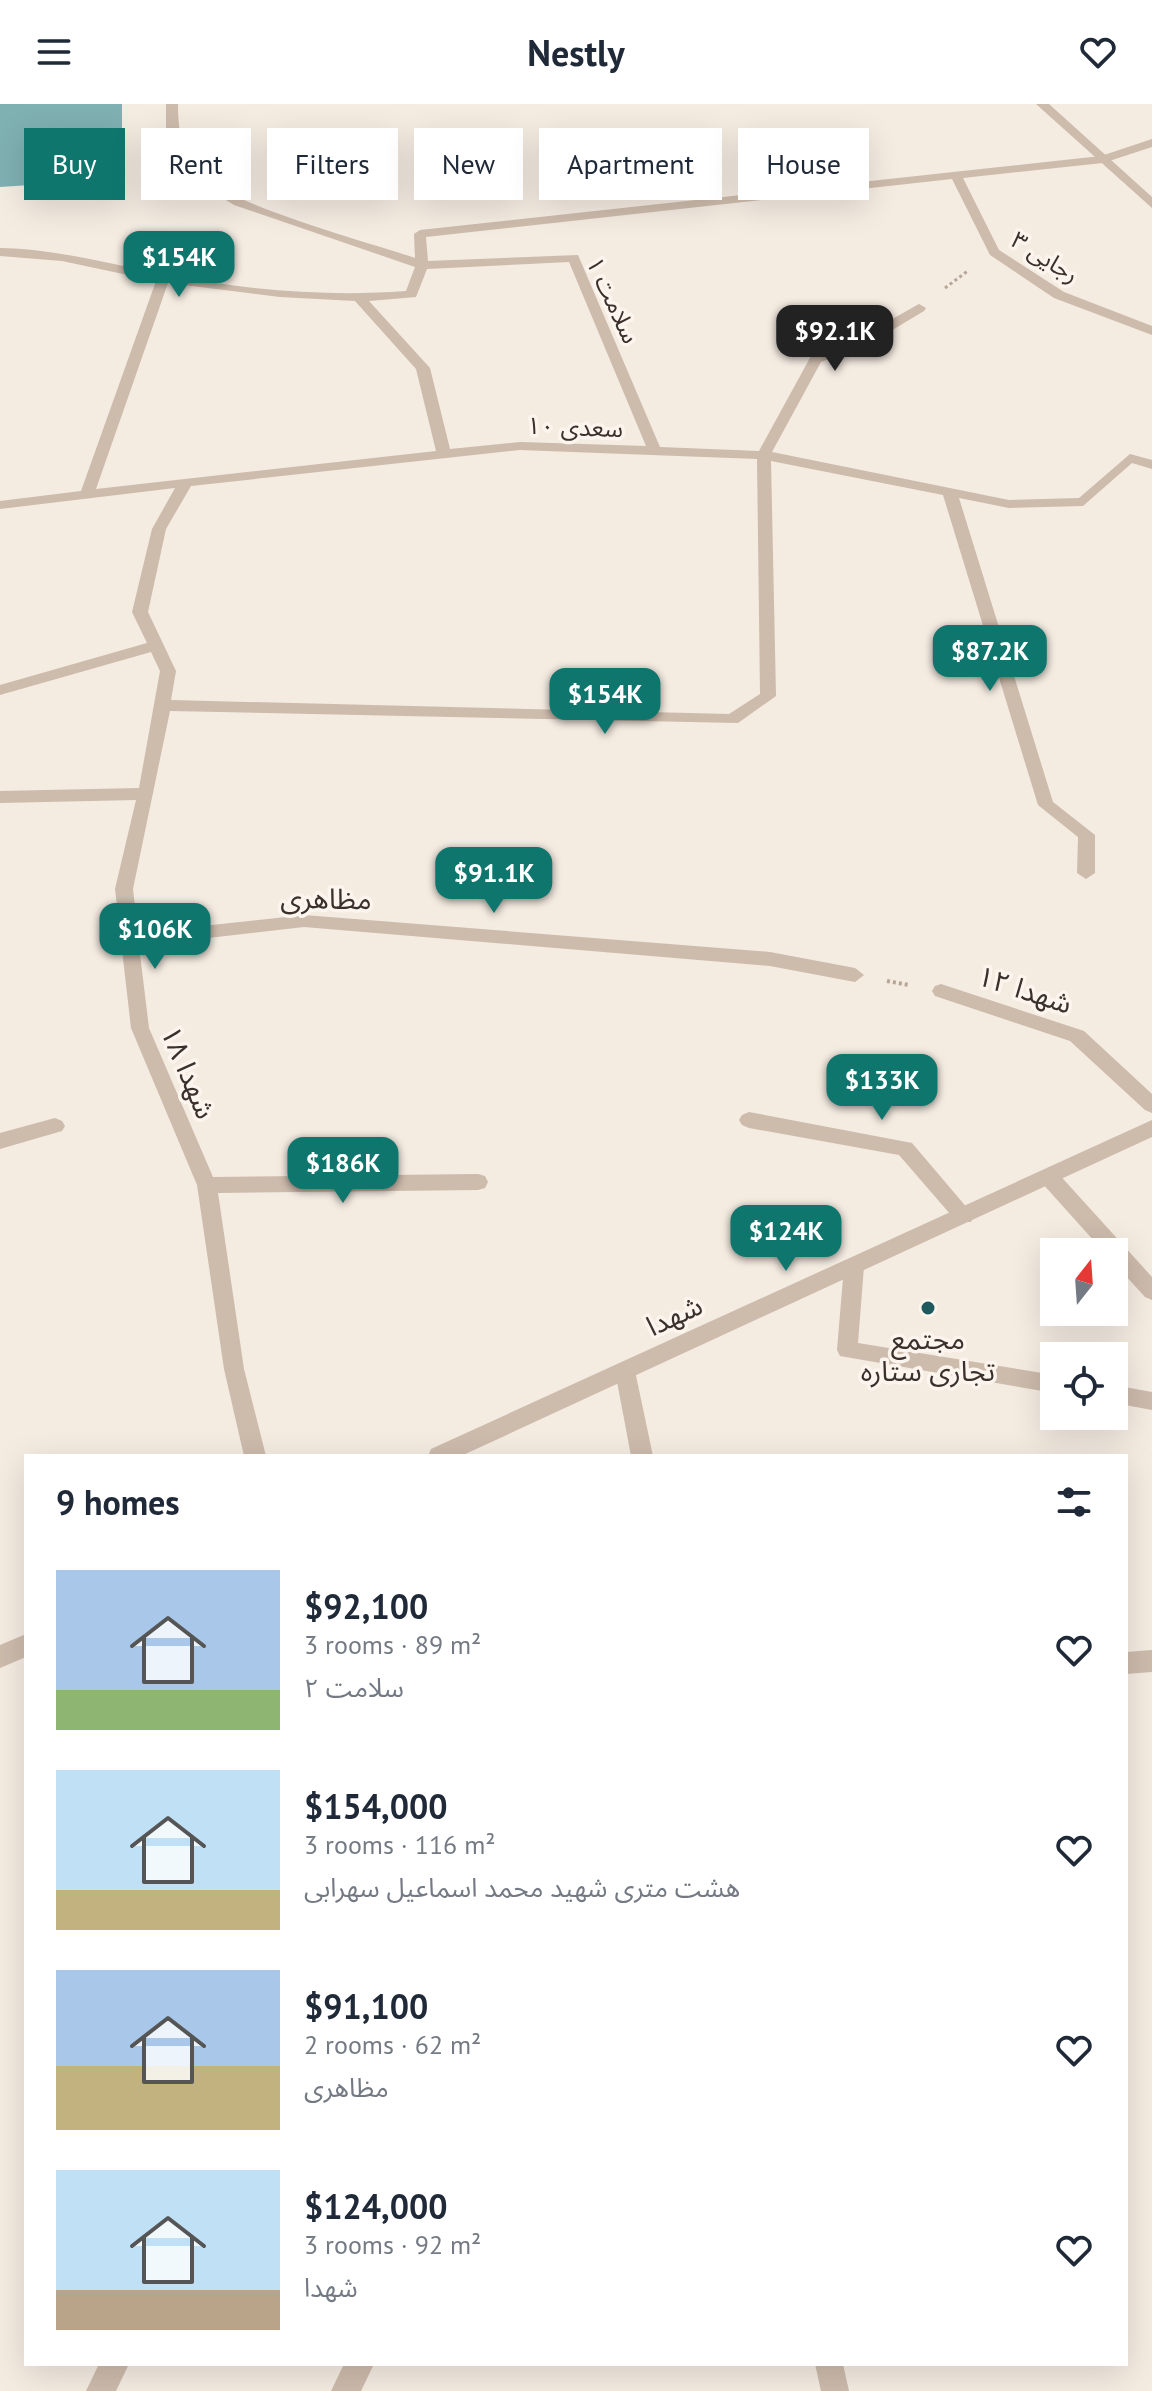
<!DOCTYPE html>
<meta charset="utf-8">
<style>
body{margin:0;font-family:"PT Sans","Noto Sans Arabic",sans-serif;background:#f6f6f7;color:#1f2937;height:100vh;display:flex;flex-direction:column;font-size:30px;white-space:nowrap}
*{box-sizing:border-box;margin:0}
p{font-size:26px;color:#747a83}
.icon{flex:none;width:44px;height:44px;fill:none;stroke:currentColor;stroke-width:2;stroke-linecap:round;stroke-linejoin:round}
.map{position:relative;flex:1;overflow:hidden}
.drawer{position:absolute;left:24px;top:1350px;width:1104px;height:912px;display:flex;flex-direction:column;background:#fff;border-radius:0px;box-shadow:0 8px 32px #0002}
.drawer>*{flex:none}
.guide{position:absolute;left:24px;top:24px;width:1104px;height:72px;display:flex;gap:16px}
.needle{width:52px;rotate:17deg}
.buttons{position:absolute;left:1040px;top:1134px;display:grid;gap:16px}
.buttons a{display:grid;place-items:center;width:88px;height:88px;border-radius:0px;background:#fff;box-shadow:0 8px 32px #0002;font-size:40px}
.price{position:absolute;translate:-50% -68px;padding:0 18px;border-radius:16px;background:#0f766e;color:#fff;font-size:26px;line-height:52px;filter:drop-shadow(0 2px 4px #0008)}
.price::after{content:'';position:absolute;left:50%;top:48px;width:24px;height:18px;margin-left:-12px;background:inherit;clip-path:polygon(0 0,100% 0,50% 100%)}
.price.current{background:#222;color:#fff}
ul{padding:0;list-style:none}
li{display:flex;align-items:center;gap:24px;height:200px;padding:0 32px}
li span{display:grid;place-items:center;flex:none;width:224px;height:160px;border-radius:0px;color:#555}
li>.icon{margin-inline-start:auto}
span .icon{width:96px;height:96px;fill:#fffc;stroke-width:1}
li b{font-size:34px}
h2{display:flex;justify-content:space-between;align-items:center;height:96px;padding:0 32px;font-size:34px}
.chip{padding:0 28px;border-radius:0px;background:#fff;box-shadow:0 8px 32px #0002;font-size:28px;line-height:72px}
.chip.current{background:#0f766e;color:#fff}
header{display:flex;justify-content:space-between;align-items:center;height:104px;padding:0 32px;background:#fff;font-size:36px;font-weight:700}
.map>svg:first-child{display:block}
.water{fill:#7fb0b2}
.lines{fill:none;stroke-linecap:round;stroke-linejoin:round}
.path-far1{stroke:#b9a596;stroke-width:3;stroke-dasharray:3 3;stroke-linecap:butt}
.path{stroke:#b9a596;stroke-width:4;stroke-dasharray:3 3;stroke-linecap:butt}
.minor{fill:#cdbbac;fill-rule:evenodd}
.tertiary{fill:#cdbbac;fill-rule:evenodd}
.poi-dot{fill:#1f5a5e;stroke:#fbf5ee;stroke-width:3}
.labels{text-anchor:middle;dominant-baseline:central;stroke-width:7;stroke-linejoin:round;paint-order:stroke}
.far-street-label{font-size:24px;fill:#3b302b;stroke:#fbf5ee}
.street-label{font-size:28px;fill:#3b302b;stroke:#fbf5ee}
.poi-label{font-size:28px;fill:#3b302b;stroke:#fbf5ee}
</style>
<header><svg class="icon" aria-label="menu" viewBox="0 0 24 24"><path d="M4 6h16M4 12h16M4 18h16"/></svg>Nestly<svg class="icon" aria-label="heart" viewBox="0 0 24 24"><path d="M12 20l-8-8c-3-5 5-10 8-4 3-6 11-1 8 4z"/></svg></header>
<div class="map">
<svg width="1152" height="2287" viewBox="0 0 1152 2287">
<rect width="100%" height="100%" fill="#f4ebe1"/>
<polygon class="water" points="0,0 122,0 122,75 0,83"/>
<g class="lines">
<polyline class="path-far1" points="945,184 969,166"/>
<polyline class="path" points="887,877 909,881"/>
<g class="minor">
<path d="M 166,0 L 178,0 C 178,24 181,50 199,69 C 228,101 368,138 415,154 L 414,130 L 420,126 L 1101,52 L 1152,35 L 1152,43 L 1103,59 L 963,74 L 999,146 L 1064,188 L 1152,222 L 1152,231 L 1054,194 L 990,151 L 952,75 L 426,133 L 428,157 L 578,151 L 660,343 L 759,347 L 811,252 L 853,237 L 919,200 L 926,204 L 924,207 L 874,237 L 821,258 L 772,348 L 1009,396 L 1079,394 L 1130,350 L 1152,356 L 1152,365 L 1132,359 L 1083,402 L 1009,404 L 959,394 L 1053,698 L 1095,731 L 1095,769 L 1086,775 L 1077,769 L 1078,733 L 1038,701 L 943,391 L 771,357 L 776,592 L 738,619 L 170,607 L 133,785 L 138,829 L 304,811 L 770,848 L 855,864 L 864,871 L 855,878 L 770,862 L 304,823 L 139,842 L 149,924 L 213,1073 L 478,1070 L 485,1072 L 488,1078 L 485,1084 L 478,1086 L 218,1089 L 244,1265 L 266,1352 L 244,1352 L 224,1265 L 197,1081 L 131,924 L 115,785 L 136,696 L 0,699 L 0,687 L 139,684 L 160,567 L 151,548 L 0,591 L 0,581 L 147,539 L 132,508 L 152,425 L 175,384 L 0,405 L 0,397 L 81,387 L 156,177 L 62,157 L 0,152 L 0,144 C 58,145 112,161 169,171 C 245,186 328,193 406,187 L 415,163 L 234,101 L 190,74 L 166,30 ZM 569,158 L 646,342 L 520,338 L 450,345 L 430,264 L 369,197 L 416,193 L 427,165 ZM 168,179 L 280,193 L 355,197 L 416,265 L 436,347 L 96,385 ZM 520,346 L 757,355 L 760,590 L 729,610 L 171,596 L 176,567 L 148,508 L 166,425 L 191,382 Z"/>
<polygon points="941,880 1084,927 1152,990 1152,1009 1145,1006 1070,937 935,892 932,887 935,882"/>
<polygon points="749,1008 912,1039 974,1112 971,1118 957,1118 899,1051 749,1024 742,1021 739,1016 742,1011"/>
<polygon points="55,1014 62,1017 65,1022 62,1027 0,1045 0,1029"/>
<polygon points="1049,1065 1056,1067 1152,1173 1152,1196 1145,1193 1114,1159 1114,1148 1104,1148 1042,1079 1039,1073 1042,1067"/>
<polygon points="854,1153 861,1156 864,1162 858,1239 1054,1271 1054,1289 840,1252 837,1246 844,1162 847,1156"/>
<polygon points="625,1258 632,1261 635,1267 653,1352 631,1352 615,1267 618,1261"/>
<polygon points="1114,1281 1152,1288 1152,1306 1114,1299"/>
<polygon points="1152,1546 1152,1568 1126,1570 1126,1548"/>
<polygon points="99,2260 129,2260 116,2287 86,2287"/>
<polygon points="344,2260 374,2260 361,2287 331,2287"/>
<polygon points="815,2260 843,2260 849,2287 821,2287"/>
</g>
<g class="tertiary">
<polygon points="1036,0 1049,0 1152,93 1152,104"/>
<polygon points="1152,1016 1152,1033 461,1352 428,1352 431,1345"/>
<polygon points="26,1530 26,1553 0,1564 0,1541"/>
</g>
</g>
<circle class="poi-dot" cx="928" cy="1204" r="8"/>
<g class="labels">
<g class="far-street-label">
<text transform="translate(1045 153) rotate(32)">رجایی ۳</text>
<text transform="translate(613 196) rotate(65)">سلامت ۱</text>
<text transform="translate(575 323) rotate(2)">سعدی ۱۰</text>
</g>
<g class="street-label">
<text transform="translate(326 794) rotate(1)">مظاهری</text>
<text transform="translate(1025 885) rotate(18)">شهدا ۱۲</text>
<text transform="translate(189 968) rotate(67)">شهدا ۱۸</text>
<text transform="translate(674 1211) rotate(-25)">شهدا</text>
</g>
<g class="poi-label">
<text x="928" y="1234">مجتمع<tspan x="928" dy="32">تجاری ستاره</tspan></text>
</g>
</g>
</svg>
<div class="buttons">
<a><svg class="needle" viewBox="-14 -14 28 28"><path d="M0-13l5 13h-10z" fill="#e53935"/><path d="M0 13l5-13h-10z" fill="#747a83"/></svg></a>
<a><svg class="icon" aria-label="locate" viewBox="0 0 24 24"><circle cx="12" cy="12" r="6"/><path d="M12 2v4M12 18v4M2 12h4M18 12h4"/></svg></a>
</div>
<b class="price" style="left:179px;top:195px">$154K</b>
<b class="price current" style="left:835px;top:269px">$92.1K</b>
<b class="price" style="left:990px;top:589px">$87.2K</b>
<b class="price" style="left:605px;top:632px">$154K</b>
<b class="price" style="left:494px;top:811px">$91.1K</b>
<b class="price" style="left:155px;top:867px">$106K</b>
<b class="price" style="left:882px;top:1018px">$133K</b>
<b class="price" style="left:343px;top:1101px">$186K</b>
<b class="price" style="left:786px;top:1169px">$124K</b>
<div class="guide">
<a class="chip current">Buy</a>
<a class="chip">Rent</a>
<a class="chip">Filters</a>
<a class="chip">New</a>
<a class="chip">Apartment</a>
<a class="chip">House</a>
</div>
<section class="drawer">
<h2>9 homes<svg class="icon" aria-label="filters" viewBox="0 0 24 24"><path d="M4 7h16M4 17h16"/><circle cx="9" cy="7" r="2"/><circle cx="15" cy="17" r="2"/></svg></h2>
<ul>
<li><span style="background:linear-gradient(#a9c7e8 75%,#8fb573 0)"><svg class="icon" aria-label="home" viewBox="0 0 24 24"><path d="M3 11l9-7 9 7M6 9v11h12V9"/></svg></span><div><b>$92,100</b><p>3 rooms · 89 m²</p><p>سلامت ۲</p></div><svg class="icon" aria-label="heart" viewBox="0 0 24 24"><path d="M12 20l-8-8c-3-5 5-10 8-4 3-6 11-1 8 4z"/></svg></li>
<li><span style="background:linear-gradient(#bfe0f5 75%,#c2b280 0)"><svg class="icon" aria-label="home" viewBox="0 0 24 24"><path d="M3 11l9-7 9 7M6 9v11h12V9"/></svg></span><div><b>$154,000</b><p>3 rooms · 116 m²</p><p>هشت متری شهید محمد اسماعیل سهرابی</p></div><svg class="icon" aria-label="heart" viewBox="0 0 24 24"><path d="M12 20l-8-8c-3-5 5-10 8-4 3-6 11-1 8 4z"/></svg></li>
<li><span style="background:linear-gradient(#a9c7e8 60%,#c2b280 0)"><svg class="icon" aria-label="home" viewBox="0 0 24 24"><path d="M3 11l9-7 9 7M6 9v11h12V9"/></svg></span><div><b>$91,100</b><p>2 rooms · 62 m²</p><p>مظاهری</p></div><svg class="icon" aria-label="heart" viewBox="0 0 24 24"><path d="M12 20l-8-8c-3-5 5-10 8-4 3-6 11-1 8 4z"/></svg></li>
<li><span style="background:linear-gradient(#bfe0f5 75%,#b9a48a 0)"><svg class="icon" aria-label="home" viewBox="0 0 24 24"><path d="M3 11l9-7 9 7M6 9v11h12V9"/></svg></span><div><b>$124,000</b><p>3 rooms · 92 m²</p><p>شهدا</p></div><svg class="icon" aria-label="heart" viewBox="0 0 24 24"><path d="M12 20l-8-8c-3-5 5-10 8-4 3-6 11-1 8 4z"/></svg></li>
</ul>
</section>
</div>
